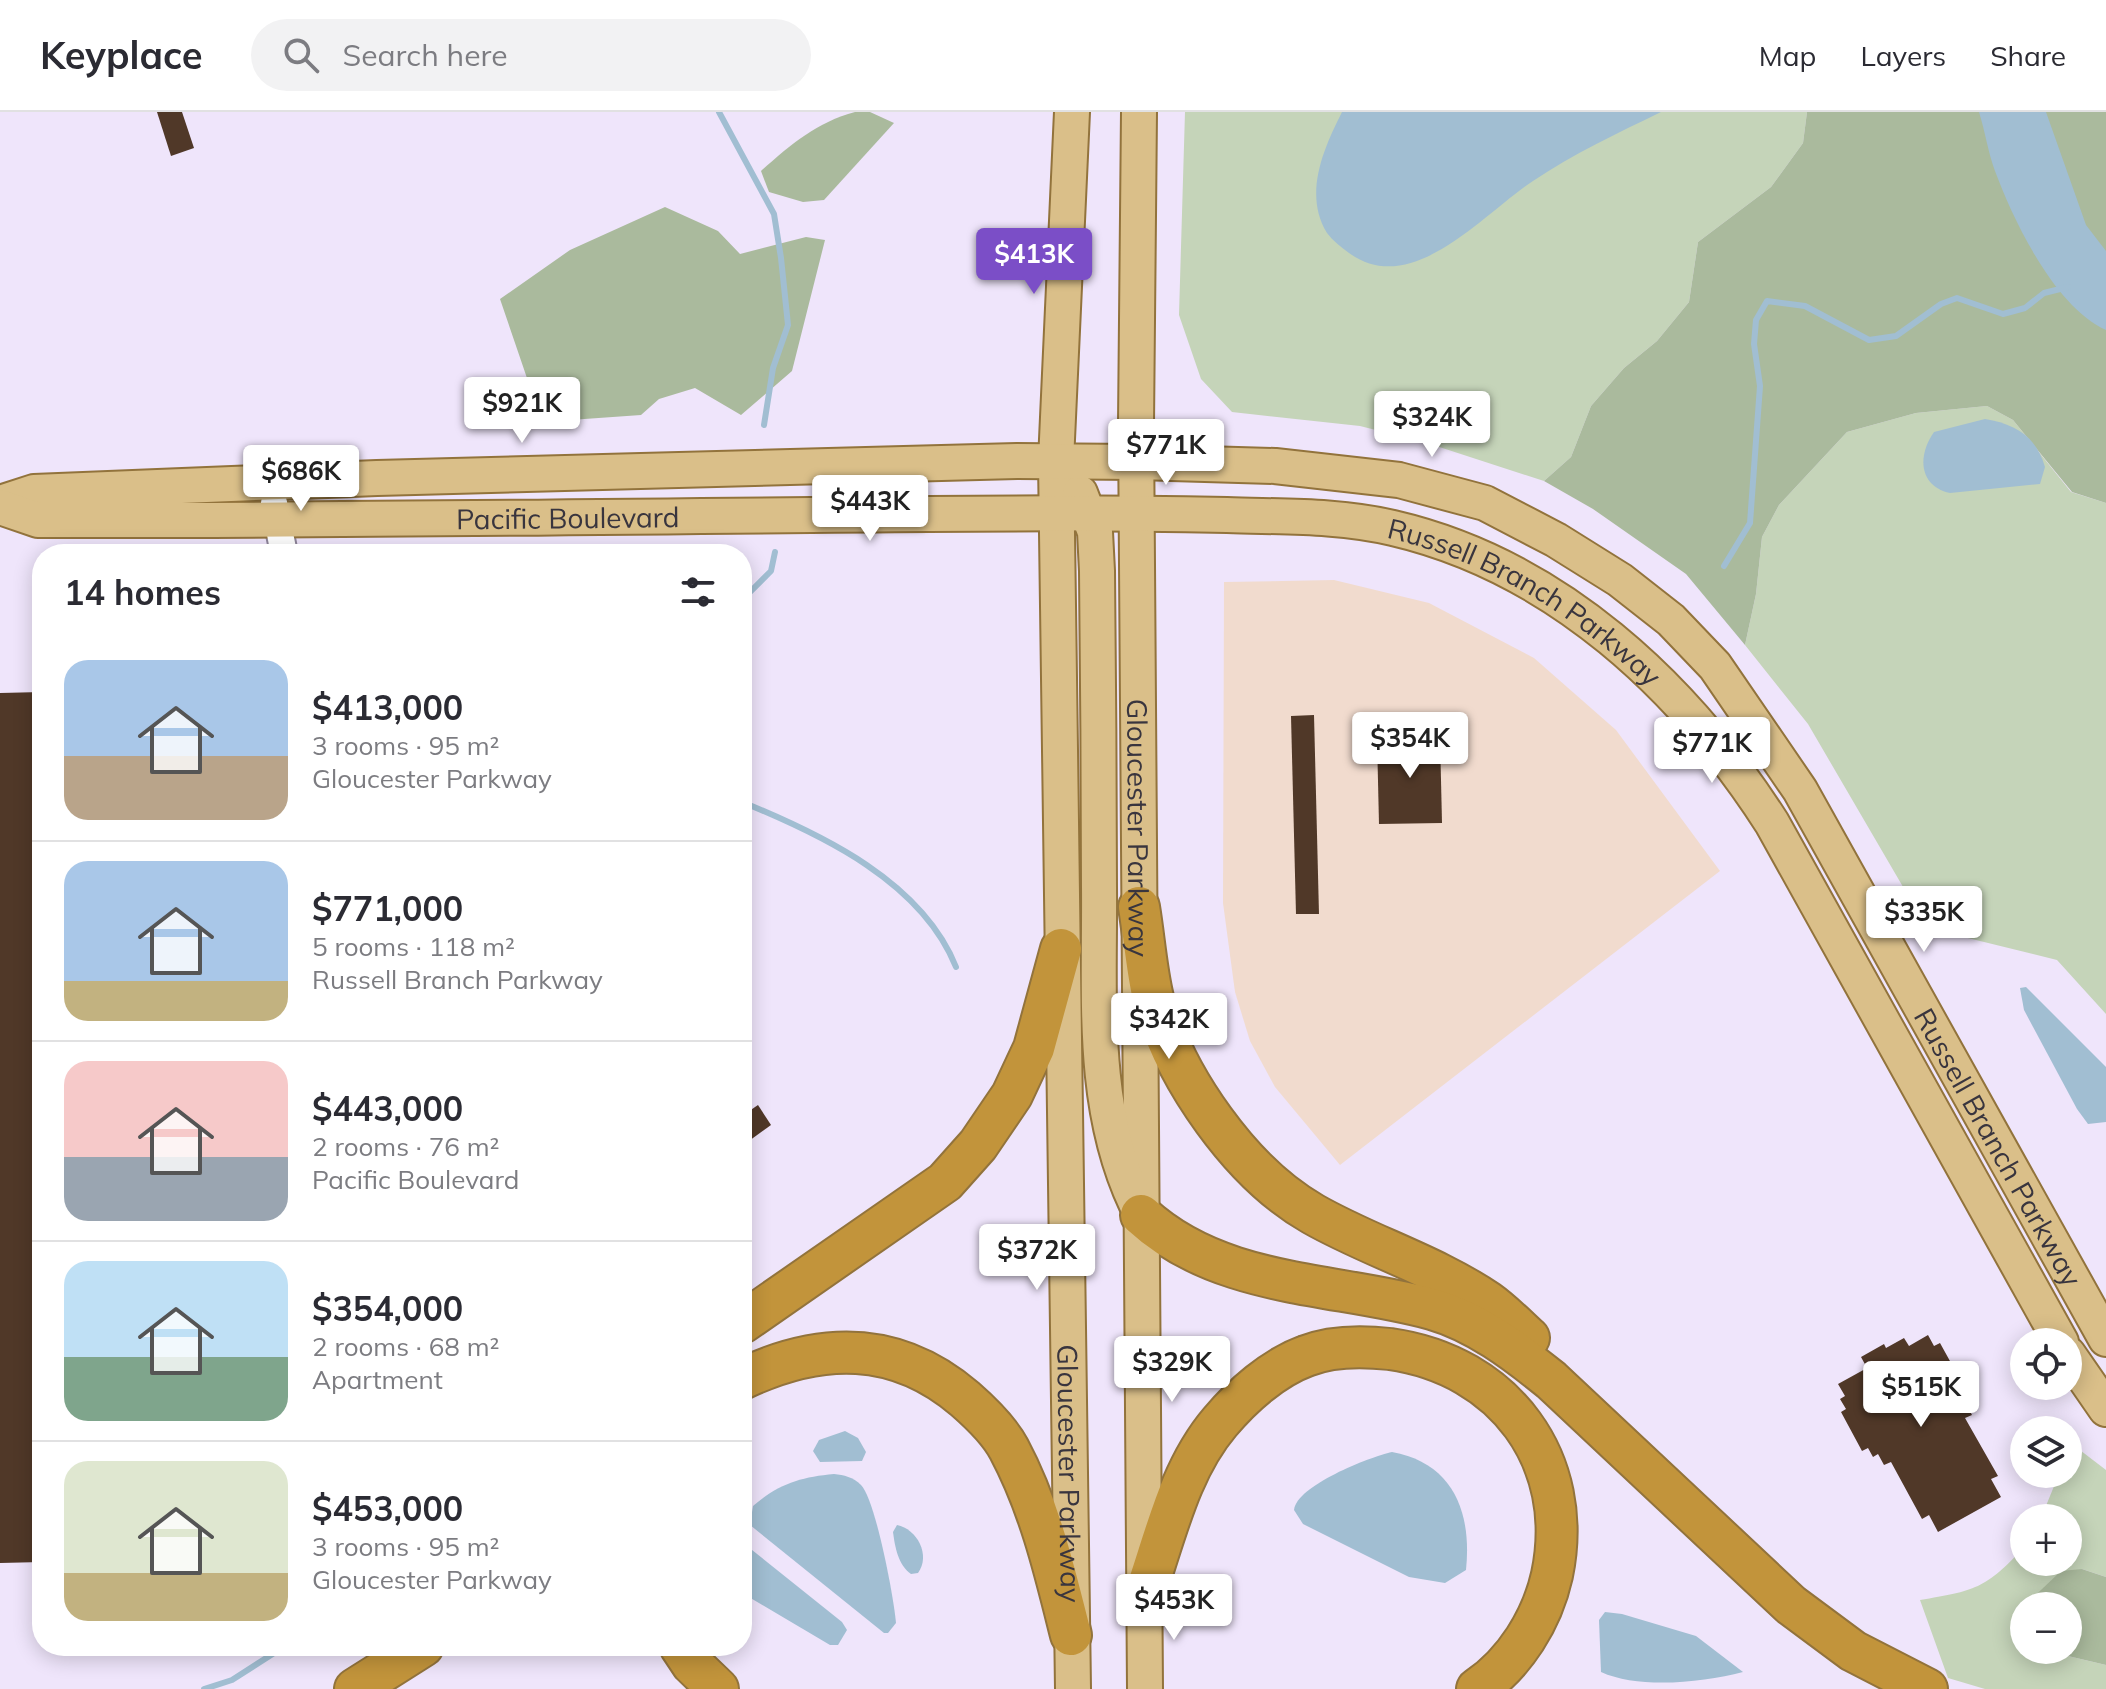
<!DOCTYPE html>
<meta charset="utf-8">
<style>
body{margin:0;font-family:Mulish,sans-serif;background:#f2f2f3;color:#2b2b33;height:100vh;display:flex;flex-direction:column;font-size:30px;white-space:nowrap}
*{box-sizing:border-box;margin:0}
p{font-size:26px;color:#7c7c81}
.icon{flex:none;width:44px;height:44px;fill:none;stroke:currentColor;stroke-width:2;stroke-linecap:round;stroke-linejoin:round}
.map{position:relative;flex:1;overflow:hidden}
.side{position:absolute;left:32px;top:432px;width:720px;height:1112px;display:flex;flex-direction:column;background:#fff;border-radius:32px;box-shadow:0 4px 20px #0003}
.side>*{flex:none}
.tools{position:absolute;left:2010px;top:1216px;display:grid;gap:16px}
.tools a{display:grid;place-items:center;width:72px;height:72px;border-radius:50%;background:#fff;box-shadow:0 4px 20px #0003;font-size:40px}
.price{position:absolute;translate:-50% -68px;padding:0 18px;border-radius:8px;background:#fff;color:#222;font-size:26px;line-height:52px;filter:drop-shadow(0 2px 4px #0008)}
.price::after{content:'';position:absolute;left:50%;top:48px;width:24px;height:18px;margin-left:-12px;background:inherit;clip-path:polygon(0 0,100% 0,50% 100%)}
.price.on{background:#7b4ec7;color:#fff}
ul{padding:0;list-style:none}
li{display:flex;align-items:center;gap:24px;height:200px;padding:0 32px}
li+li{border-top:2px solid #e1e1e2}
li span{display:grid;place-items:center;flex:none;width:224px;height:160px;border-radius:24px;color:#555}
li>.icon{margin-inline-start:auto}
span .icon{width:96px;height:96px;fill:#fffc;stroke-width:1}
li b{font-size:34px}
h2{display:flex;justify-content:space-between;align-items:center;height:96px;padding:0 32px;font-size:34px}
header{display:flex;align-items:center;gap:48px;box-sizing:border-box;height:112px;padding:0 40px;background:#fff;border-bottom:2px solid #e1e1e2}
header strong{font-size:38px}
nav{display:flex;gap:44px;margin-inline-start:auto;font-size:28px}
.search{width:560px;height:72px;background:#f2f2f3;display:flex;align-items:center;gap:20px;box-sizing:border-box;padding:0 28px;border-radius:44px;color:#7c7c81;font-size:30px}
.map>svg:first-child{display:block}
.commercial{fill:#f1dbce}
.green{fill:#c5d4b9}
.forest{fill:#aaba9d}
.water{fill:#a1bed2}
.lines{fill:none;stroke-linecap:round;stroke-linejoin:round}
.stream{stroke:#a1bed2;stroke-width:6}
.building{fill:#503828}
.minor-casing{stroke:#8f859a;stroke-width:30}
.major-casing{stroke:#92733c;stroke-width:38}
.highway-casing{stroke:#92733c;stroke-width:44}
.minor{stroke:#fff;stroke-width:26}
.major{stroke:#dabf89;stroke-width:34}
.highway{stroke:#c2943b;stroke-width:40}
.labels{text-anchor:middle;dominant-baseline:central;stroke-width:8;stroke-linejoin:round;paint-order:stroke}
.street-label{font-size:28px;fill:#39353e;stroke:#fff}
</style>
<header>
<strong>Keyplace</strong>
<div class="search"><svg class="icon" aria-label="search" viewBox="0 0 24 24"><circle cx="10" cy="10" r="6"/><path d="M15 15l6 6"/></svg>Search here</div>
<nav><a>Map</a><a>Layers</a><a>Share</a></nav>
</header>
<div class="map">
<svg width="2106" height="1577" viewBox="0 0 2106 1577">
<rect width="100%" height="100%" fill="#efe5fb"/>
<polygon class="commercial" points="1334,468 1429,491 1534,546 1616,618 1720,759 1340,1053 1275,975 1250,929 1235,880 1223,791 1224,470"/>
<g class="green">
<polygon points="1185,0 1807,0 1803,31 1771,75 1698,130 1689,190 1657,229 1624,256 1591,294 1571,345 1544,369 1427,331 1360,314 1232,300 1201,267 1179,203"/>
<polygon points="1987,294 2013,308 2071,380 2106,391 2106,902 2057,848 1927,816 1808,612 1745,533 1756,482 1762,425 1779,393 1847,320 1916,301"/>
<path d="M 2072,1332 L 2106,1358 L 2106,1465 L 2082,1457 L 2027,1488 L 2018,1508 L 2024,1516 L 2024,1538 L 2057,1538 L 2068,1544 L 2106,1553 L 2106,1577 L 1985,1577 L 1948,1566 L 1920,1488 C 1974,1479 1986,1477 2024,1435 L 2024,1450 L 2068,1450 L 2068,1406 L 2041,1406 L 2059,1362 L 2068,1362 L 2068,1342 Z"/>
</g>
<g class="forest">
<path d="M 855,0 L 870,0 L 894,11 L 824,88 L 803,90 L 769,80 L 761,59 C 790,33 817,10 855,0 Z"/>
<polygon points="1807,0 2106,0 2106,391 2072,380 2013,308 1987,294 1916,301 1847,320 1779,393 1762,425 1756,482 1745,533 1686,462 1593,397 1544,369 1571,345 1591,294 1624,256 1657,229 1689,190 1698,130 1771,75 1803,31"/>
<polygon points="665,95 718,119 740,142 806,125 825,128 792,259 741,303 695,276 659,287 641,303 542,310 500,187 570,138"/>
<polygon points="2082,1457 2106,1465 2106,1553 2068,1544 2057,1538 2068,1538 2068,1494 2024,1494 2061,1459"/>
</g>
<g class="water">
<path d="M 1342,0 L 1661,0 C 1618,21 1573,42 1533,69 C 1483,102 1412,187 1349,141 C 1341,135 1333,129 1327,121 C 1303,82 1324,36 1342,0 Z"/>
<path d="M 1979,0 L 2046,0 L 2086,113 L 2106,139 L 2106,218 C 2055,195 2014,110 1995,59 C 1988,40 1985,19 1979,0 Z"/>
<path d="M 1985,307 C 2015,312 2036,324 2045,355 L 2040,372 L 1950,381 C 1919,374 1917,344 1934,320 Z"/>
<polygon points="2026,875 2106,955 2106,1010 2088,1012 2077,997 2024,898 2020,876"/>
<polygon points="845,1319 858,1326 866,1340 862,1349 820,1350 813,1339 819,1328"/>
<path d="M 1392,1340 C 1453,1351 1472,1400 1466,1458 L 1445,1471 L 1409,1465 L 1303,1412 L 1294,1398 C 1296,1374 1369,1345 1392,1340 Z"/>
<path d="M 834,1362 C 844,1363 853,1365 861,1373 C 876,1389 894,1487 896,1511 L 888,1521 L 884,1521 L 750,1413 L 753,1394 C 778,1372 801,1365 834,1362 Z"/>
<path d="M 897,1413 C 917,1417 931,1443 918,1461 L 911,1462 C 898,1453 895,1435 893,1420 Z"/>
<polygon points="742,1430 842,1510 847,1518 838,1533 830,1533 742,1481"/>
<path d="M 1605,1500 L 1622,1502 L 1696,1524 L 1743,1560 C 1701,1571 1638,1577 1601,1560 L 1599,1508 Z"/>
</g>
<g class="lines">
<g class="stream">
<polyline points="719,0 774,102 781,146 788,213 773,256 764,313"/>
<polyline points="1724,454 1750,411 1760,274 1754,232 1756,208 1767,189 1805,194 1869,228 1896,224 1941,192 1957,186 2003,202 2025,196 2044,181 2068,175"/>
<polyline points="742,488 771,459 775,440"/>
<path d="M 742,690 C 823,723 922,770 956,855"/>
<polyline points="204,1577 232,1568 285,1534"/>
</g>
</g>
<g class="building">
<polygon points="157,0 182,0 194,36 171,44"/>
<polygon points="42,580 42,1450 0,1451 0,581"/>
<polygon points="1314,603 1319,802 1296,802 1291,604"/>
<polygon points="1440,625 1442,711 1379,712 1377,626"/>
<polygon points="758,993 771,1013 742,1034 742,1004"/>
<polygon points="1928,1223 1934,1234 1940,1231 1972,1289 1966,1292 1972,1303 1965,1306 1998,1364 1991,1367 2001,1385 1938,1420 1929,1403 1922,1407 1891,1350 1884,1353 1878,1342 1873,1345 1868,1336 1862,1339 1841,1300 1846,1297 1840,1287 1845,1284 1838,1272 1867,1256 1861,1245 1884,1232 1886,1236 1904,1226 1909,1234"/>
</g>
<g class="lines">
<defs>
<polyline id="minor" points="274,391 284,442"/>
<g id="major">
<path id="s1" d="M 1072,0 L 1056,349 L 1073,1577"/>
<path id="s2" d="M 1139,0 L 1136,312 L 1145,1577"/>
<path d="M 1080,381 L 1095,420 L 1097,459 C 1098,564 1099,670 1099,775 C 1100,881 1090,994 1136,1091"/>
<path id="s3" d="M 0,391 L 34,380 L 377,366 L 1017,349 L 1137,350 L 1275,354 L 1399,368 L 1485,391 L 1556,428 L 1620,468 L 1671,508 L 1715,554 L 1800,678 L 2106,1227"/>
<path id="s4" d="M 0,395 L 38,408 C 335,409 632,404 929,402 C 1029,401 1128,401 1227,403 C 1282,405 1339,403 1393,416 C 1556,454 1684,574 1772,711 L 2061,1230"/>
<polyline points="2068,1242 2106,1297"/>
</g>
<g id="highway">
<path d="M 1139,795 C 1144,825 1146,857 1153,886 C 1174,965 1241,1061 1313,1102 C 1369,1134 1434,1153 1488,1190 C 1502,1200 1516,1214 1529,1226"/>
<path d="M 1141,1103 C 1220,1176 1333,1170 1432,1197 C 1477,1210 1515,1239 1551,1268 L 1791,1493 L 1853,1539 L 1927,1577"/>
<polyline points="742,1211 945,1070 978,1033 1012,983 1034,936 1061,837"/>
<path d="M 742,1267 C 820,1230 896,1228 965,1287 C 981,1301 999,1318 1009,1337 C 1040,1395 1055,1459 1071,1523"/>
<path d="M 1145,1482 C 1165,1425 1179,1358 1220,1310 C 1242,1284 1273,1256 1306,1244 C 1331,1234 1363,1234 1390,1237 C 1504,1253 1576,1348 1552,1463 C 1542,1508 1515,1551 1477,1577"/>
<polyline points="680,1534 692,1552 718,1577"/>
<polyline points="355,1577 423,1534"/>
</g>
</defs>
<use href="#minor" class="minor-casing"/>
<use href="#major" class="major-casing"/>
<use href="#highway" class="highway-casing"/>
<use href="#minor" class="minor"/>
<use href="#major" class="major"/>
<use href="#highway" class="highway"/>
</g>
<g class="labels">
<g class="street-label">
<text stroke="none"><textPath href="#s4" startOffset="570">Pacific Boulevard</textPath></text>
<text stroke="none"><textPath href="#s4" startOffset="1548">Russell Branch Parkway</textPath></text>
<text stroke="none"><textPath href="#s2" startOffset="716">Gloucester Parkway</textPath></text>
<text stroke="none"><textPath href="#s3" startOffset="2334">Russell Branch Parkway</textPath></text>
<text stroke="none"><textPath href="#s1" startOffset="1362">Gloucester Parkway</textPath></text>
</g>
</g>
</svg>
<div class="tools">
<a><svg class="icon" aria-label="locate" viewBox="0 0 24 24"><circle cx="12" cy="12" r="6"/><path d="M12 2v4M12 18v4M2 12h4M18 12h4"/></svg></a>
<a><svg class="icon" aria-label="layers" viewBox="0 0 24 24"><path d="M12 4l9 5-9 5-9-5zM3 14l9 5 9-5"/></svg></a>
<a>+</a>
<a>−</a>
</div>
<b class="price on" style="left:1034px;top:184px">$413K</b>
<b class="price" style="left:522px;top:333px">$921K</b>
<b class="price" style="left:1432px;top:347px">$324K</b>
<b class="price" style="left:1166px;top:375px">$771K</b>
<b class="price" style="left:301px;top:401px">$686K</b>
<b class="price" style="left:870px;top:431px">$443K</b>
<b class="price" style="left:1410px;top:668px">$354K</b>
<b class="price" style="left:1712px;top:673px">$771K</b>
<b class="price" style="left:1924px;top:842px">$335K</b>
<b class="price" style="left:1169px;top:949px">$342K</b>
<b class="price" style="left:1037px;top:1180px">$372K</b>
<b class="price" style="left:1172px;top:1292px">$329K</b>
<b class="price" style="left:1921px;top:1317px">$515K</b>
<b class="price" style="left:1174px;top:1530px">$453K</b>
<section class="side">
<h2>14 homes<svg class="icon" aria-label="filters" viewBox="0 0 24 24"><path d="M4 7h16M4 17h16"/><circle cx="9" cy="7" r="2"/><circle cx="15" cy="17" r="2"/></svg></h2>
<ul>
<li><span style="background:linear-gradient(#a9c7e8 60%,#b9a48a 0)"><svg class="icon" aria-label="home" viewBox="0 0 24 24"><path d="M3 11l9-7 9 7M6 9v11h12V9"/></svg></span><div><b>$413,000</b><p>3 rooms · 95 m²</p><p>Gloucester Parkway</p></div></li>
<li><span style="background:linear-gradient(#a9c7e8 75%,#c2b280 0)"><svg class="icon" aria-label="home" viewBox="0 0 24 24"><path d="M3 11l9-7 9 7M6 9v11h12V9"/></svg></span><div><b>$771,000</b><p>5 rooms · 118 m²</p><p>Russell Branch Parkway</p></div></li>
<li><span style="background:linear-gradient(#f6c9c9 60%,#9aa5b1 0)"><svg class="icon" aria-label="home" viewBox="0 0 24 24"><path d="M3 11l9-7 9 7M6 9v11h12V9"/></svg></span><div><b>$443,000</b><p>2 rooms · 76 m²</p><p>Pacific Boulevard</p></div></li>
<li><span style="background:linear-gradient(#bfe0f5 60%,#7fa58c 0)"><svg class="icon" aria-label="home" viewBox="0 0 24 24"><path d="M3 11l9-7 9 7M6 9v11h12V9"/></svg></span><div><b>$354,000</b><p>2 rooms · 68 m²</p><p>Apartment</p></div></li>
<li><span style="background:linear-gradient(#dfe7d0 70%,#c2b280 0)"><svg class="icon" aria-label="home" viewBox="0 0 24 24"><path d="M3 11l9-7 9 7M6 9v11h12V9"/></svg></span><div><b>$453,000</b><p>3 rooms · 95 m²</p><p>Gloucester Parkway</p></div></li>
</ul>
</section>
</div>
